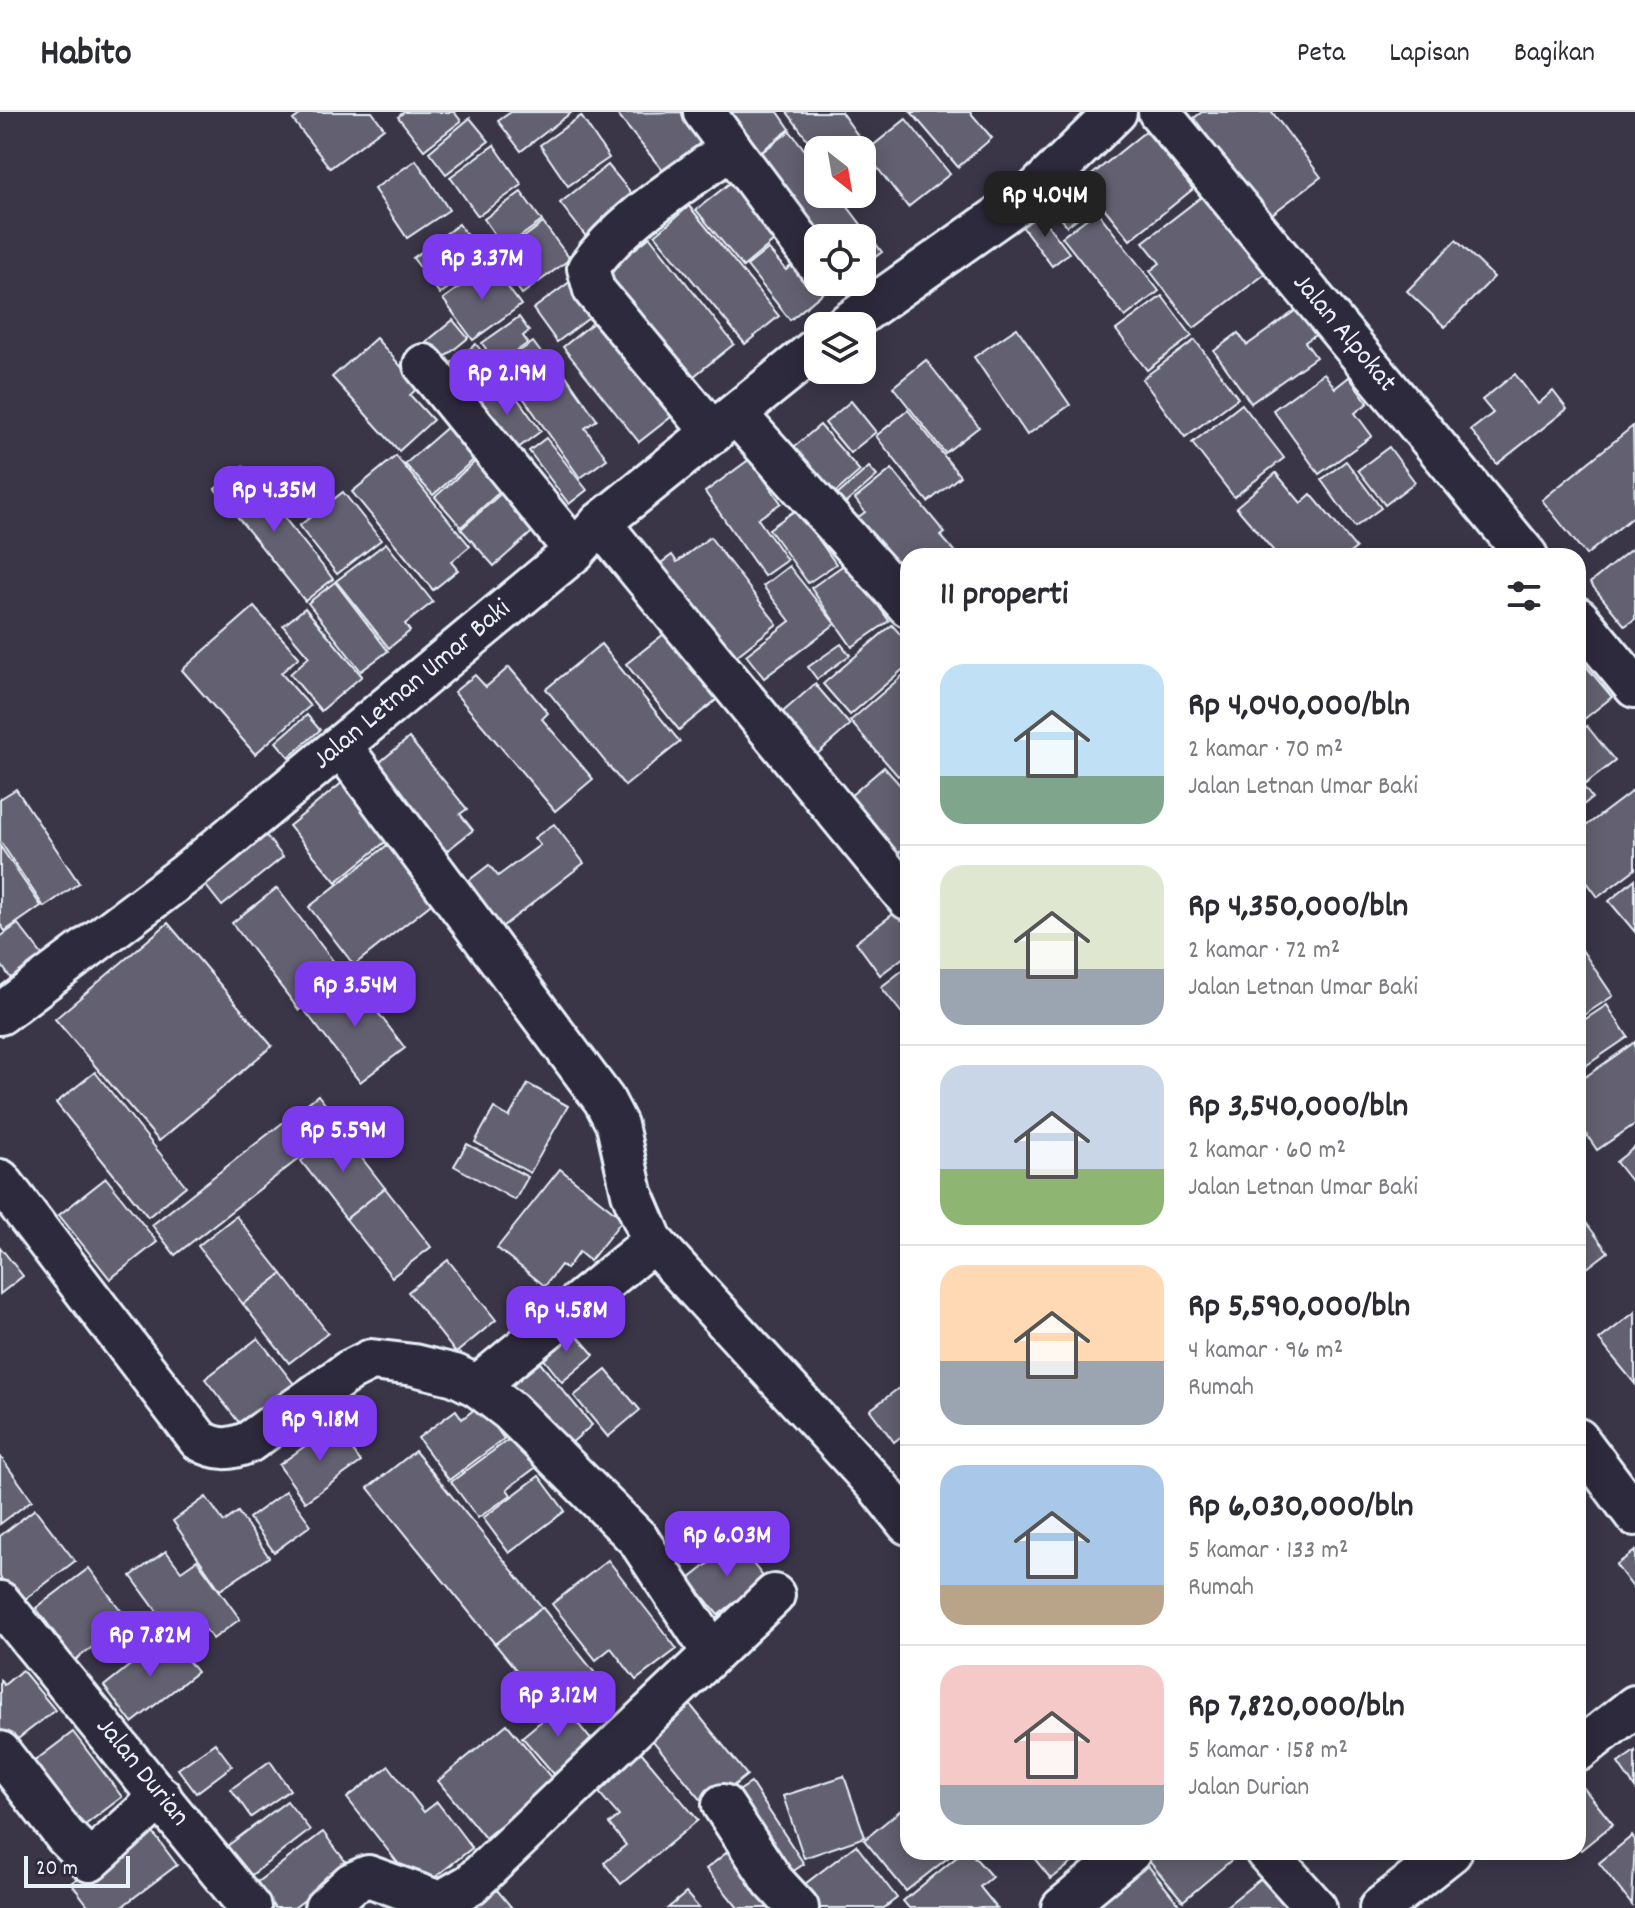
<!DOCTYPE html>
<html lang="id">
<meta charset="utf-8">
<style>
body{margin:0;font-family:Dekko,sans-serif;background:#f7f7f7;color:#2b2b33;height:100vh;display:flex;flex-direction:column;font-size:30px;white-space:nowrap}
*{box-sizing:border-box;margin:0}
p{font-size:26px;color:#7c7c81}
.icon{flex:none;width:44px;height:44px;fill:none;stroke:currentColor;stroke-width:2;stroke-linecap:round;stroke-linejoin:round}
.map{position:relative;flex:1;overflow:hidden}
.side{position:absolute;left:900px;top:436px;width:686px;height:1312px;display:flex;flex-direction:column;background:#fff;border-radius:24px;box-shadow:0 4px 20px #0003}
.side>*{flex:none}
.needle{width:52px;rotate:149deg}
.controls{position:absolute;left:804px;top:24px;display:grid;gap:16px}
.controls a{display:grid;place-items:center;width:72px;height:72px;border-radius:16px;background:#fff;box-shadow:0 4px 20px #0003;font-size:40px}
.scale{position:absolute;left:24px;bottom:20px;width:106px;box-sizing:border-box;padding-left:8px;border:4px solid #e8f1f8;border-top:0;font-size:22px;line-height:28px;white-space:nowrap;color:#e8f1f8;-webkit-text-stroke:6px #2f2a3d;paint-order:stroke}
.price{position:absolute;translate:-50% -68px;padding:0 18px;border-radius:16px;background:#7c3aed;color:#fff;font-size:26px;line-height:52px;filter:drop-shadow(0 2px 4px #0008)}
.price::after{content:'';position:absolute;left:50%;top:48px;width:24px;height:18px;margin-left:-12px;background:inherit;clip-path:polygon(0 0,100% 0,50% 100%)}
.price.selected{background:#222;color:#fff}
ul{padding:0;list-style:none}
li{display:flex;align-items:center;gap:24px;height:200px;padding:0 40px}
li+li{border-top:2px solid #e1e1e2}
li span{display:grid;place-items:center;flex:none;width:224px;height:160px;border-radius:24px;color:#555}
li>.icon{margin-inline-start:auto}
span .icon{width:96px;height:96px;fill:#fffc;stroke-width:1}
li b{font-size:34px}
h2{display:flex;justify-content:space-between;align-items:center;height:96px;padding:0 40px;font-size:34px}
header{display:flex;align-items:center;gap:48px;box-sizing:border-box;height:112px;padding:0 40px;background:#fff;border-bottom:2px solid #e1e1e2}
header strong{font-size:38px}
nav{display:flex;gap:44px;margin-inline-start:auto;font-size:28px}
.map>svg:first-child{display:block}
.building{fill:#636171;stroke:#e8f1f8;stroke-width:2}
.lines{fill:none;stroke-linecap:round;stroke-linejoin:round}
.minor-casing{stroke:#e8f1f8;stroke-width:46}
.minor{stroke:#2f2a3d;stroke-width:40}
.labels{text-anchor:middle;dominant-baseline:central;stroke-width:6;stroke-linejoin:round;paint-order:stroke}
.street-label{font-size:28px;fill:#e8f1f8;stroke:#2f2a3d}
</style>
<header>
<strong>Habito</strong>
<nav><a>Peta</a><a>Lapisan</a><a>Bagikan</a></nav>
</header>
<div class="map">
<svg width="1635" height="1796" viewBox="0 0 1635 1796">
<rect width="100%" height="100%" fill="#3a3648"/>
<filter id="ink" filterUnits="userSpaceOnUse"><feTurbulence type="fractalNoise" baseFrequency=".0125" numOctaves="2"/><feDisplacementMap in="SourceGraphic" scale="16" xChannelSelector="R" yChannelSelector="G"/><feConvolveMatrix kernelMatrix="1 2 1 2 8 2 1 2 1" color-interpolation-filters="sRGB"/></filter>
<g filter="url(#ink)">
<g class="building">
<polygon points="304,0 372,0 384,16 330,56 293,8"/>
<polygon points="404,0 454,0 461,9 424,38 398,5"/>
<polygon points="511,0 572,0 521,39 498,9"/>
<polygon points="688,0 693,7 688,11 710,40 672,70 616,1"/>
<polygon points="713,0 778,0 790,17 750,48"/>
<polygon points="787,0 841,0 859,25 840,38 818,38 818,42"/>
<polygon points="911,0 970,0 992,26 958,55"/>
<polygon points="1202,0 1272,0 1321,65 1268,105 1194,6"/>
<polygon points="581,4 609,46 568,74 540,33"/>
<polygon points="470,6 489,29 446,62 429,40"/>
<polygon points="906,7 950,62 908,95 865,40"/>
<polygon points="790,19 818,55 818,82 838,82 882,140 862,155 862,126 818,126 746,52"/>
<polygon points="1146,19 1193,77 1130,128 1083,70"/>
<polygon points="494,33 522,73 478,104 450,65"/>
<polygon points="416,48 449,98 407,126 374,77"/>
<polygon points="608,53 637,88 588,127 560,91"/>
<polygon points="735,67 781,123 743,155 696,98"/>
<polygon points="1072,69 1092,95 1067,114 1047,88"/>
<polygon points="521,80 542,109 504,136 484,107"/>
<polygon points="1204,83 1265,162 1194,216 1150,159 1160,151 1143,130"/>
<polygon points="689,94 779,204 745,232 655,123"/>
<polygon points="1097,99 1159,179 1125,205 1062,125"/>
<polygon points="1038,100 1069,141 1052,154 1021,113"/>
<polygon points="543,111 570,147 522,182 496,146"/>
<polygon points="459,112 485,149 440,182 413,146"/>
<polygon points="650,125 734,232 684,272 600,165"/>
<polygon points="1456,128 1494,165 1445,215 1407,179"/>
<polygon points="768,137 786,158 804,143 830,175 790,208 747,154"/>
<polygon points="491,152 521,193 473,228 443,187"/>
<polygon points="582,161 605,194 557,230 533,197"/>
<polygon points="1162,184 1192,224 1147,258 1116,218"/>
<polygon points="1302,194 1320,220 1305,230 1316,245 1251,291 1214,239 1238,221 1247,233"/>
<polygon points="609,198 685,294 639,330 563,235"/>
<polygon points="519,205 529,219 523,224 528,231 497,253 482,231"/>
<polygon points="453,208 468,226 429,258 414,240"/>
<polygon points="1017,216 1070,293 1027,323 974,245"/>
<polygon points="376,226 419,275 410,283 433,308 399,339 332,265"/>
<polygon points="1195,228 1238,286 1185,325 1142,267"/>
<polygon points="533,230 557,262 562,258 597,308 585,316 607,347 580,366 500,253"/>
<polygon points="476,232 501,264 466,291 441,259"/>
<polygon points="926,248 979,315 945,341 893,275"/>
<polygon points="1324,261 1335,276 1349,265 1368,291 1355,301 1372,324 1319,362 1273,298"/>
<polygon points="1515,262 1538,292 1553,279 1567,297 1497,352 1471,318 1493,301 1482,288"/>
<polygon points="504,268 541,319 510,342 472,291"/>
<polygon points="851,289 876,320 850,341 825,311"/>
<polygon points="1242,292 1284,346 1234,385 1192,331"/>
<polygon points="908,298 960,364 928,390 876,324"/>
<polygon points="450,313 478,344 433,383 405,352"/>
<polygon points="820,313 860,359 828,387 788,340"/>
<polygon points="1633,314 1635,403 1586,443 1542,388"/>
<polygon points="546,326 587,378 569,392 529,339"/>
<polygon points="1389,335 1415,370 1385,393 1358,358"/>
<polygon points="396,344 470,434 451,450 458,458 433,478 352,380"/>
<polygon points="478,347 504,376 461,415 435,385"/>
<polygon points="750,347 781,391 758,407 787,448 764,464 705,380"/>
<polygon points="1346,349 1381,396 1355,415 1321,368"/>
<polygon points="243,354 333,467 305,489 215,377"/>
<polygon points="869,355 877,364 833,402 826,393"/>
<polygon points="892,357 945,421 941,424 956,441 908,444 908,475 856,407 865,400 855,387"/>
<polygon points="1276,361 1301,391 1311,382 1356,436 1346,444 1278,444 1236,395"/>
<polygon points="506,377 539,414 494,454 461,417"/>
<polygon points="343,380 381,428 337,462 299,414"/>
<polygon points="797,397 836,452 808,471 769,417"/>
<polygon points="710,425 777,512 720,557 646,462 672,443 677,450"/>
<polygon points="386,431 433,490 405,512 410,519 389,536 336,469"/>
<polygon points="1635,434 1635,507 1625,514 1590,471"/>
<polygon points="848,450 889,509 852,535 811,476"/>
<polygon points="789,454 835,512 764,566 746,543 790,509 763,474"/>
<polygon points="335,470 388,539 361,559 308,491"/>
<polygon points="254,495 299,545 281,561 310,594 255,642 182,558"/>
<polygon points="305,496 362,564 321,599 290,562 309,545 283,514"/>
<polygon points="892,513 908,531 908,553 850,603 823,572"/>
<polygon points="664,522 692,558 702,550 726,580 679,618 626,552"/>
<polygon points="601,532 680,630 625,674 546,577"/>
<polygon points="841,532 850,543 817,567 808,555"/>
<polygon points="1581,548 1612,585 1578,612 1578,550"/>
<polygon points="509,555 548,601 542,607 593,667 555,699 454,580 475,563 486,575"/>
<polygon points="908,559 908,656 898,664 850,609"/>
<polygon points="815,572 850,613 806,652 770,611"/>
<polygon points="307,603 320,618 289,645 276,630"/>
<polygon points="1587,614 1615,649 1583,674 1592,686 1578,697 1578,621"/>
<polygon points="409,626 467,697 460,702 473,718 439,745 369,659"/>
<polygon points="884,655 908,682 908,733 890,748 841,692"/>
<polygon points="343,670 390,726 336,770 289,714"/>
<polygon points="16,677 79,771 44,795 0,729 0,687"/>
<polygon points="1635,677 1635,757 1598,785 1578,758 1578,720"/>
<polygon points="554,712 584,751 498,818 463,773 489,753 498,764 540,733 534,726"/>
<polygon points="264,721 283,745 222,794 203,770"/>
<polygon points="395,727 440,785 354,853 309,795"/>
<polygon points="0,734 41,794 5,819 0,812"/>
<polygon points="1635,767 1635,820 1609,789"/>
<polygon points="277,776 344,863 299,898 232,811"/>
<polygon points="900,797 908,807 908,842 880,863 856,830"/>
<polygon points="168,811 272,934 159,1029 55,907"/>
<polygon points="18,812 43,844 12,868 0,851 0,825"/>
<polygon points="1578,832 1613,884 1578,907"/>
<polygon points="908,854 908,909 881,875"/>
<polygon points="350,864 405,936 360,970 305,899"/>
<polygon points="1607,893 1628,925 1578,959 1578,912"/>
<polygon points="1635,930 1635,1012 1597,1038 1578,1010 1578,970"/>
<polygon points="95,960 186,1074 148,1105 56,991"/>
<polygon points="528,972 568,994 530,1061 475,1030 494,996 509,1005"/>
<polygon points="318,983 342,1013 175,1143 152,1113"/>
<polygon points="340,1018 385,1076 346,1107 301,1049"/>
<polygon points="467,1032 528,1065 515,1088 454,1054"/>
<polygon points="1635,1035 1635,1074 1616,1050"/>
<polygon points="560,1057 623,1107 590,1149 579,1140 566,1157 561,1153 545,1174 497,1136"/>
<polygon points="106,1066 157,1130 110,1167 59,1103"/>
<polygon points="385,1076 431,1135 392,1165 346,1107"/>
<polygon points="1578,1100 1608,1140 1578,1163"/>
<polygon points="236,1104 282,1162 243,1192 198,1134"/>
<polygon points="0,1135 23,1164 0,1182"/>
<polygon points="448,1148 496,1208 456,1241 408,1180"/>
<polygon points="282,1162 328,1221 289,1251 243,1192"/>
<polygon points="1635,1200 1635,1272 1599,1228"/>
<polygon points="570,1215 594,1243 562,1270 539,1241"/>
<polygon points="258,1226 294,1272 241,1313 205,1267"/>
<polygon points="535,1245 592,1313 562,1339 504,1271"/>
<polygon points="606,1258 640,1298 608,1325 574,1284"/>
<polygon points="908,1269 908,1319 894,1330 870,1298"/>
<polygon points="480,1293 504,1327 449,1368 418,1326 456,1298 462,1307"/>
<polygon points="334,1313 361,1350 305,1390 279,1353"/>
<polygon points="520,1319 543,1350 507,1377 511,1383 478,1406 451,1370"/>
<polygon points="415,1339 542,1495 495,1532 368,1376"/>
<polygon points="0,1344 32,1388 0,1412"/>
<polygon points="539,1364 565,1399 509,1441 483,1406"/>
<polygon points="286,1379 311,1413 274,1440 249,1406"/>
<polygon points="206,1385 224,1410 238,1400 269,1445 220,1478 173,1409"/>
<polygon points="35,1397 75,1449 20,1491 0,1465 0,1424"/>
<polygon points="736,1430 765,1467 718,1503 689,1467"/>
<polygon points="166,1439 181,1459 197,1448 240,1507 213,1527 200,1511 178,1528 131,1464"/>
<polygon points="1635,1439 1635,1478 1616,1453"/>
<polygon points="608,1448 677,1537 636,1568 611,1536 596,1548 552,1492"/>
<polygon points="89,1456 128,1508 75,1548 36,1496"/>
<polygon points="542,1495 595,1561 549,1598 495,1532"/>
<polygon points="168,1523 197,1560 132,1611 104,1574"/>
<polygon points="22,1558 55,1598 10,1633 0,1621 0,1568 4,1573"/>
<polygon points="680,1580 747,1663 707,1695 640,1613"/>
<polygon points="562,1592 593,1630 554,1662 522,1625"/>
<polygon points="507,1612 554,1669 485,1726 438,1669"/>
<polygon points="73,1620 122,1685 81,1716 32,1651"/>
<polygon points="215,1631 232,1654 196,1681 178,1657"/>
<polygon points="1635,1639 1635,1676 1618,1651"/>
<polygon points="641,1640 698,1708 621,1772 604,1751 626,1733 609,1712 619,1704 596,1677"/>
<polygon points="270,1649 290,1678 251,1705 231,1677"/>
<polygon points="389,1654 424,1700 437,1690 472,1736 419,1778 347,1686"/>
<polygon points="844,1664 865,1725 804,1746 783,1684"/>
<polygon points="1578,1669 1613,1712 1581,1738 1578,1735"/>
<polygon points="751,1671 804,1752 778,1769 725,1688"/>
<polygon points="287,1689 310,1718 249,1765 226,1735"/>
<polygon points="908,1692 908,1740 954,1741 906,1779 864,1728"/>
<polygon points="148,1714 177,1753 120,1796 90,1796 71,1771"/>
<polygon points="323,1720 349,1754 294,1796 275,1796 256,1771"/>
<polygon points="1632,1724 1635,1728 1632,1793 1599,1751"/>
<polygon points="856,1733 897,1786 884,1796 818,1796 801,1775"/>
<polygon points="735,1734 785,1796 738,1796 706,1757"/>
<polygon points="963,1740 970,1740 992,1765 980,1775 997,1796 909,1796 903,1789"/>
<polygon points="1029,1740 1086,1740 1051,1767"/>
<polygon points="1137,1740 1182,1796 1095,1796 1083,1781"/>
<polygon points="1229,1740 1234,1746 1183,1789 1142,1741"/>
<polygon points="1264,1764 1289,1796 1224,1796"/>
<polygon points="497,1778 512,1796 474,1796"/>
<polygon points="686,1781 699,1796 668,1796"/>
</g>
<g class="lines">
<defs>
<g id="minor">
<polyline points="704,0 818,153"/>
<polyline points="1159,0 1527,444"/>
<polyline points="844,214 1035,79 1116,0"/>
<polyline points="424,253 575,439"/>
<polyline points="736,302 908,494"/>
<path d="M 713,321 L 594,178 L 588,156 C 623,107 683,72 731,36"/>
<polyline points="600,411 908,787"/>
<polyline points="1578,506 1635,575"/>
<polyline points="341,634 604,988 617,1013 632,1081 653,1130 879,1376 908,1412"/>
<polyline points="0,902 187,761 575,439 600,411 818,235"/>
<path d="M 0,1068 L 199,1328 C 218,1339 230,1338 249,1330 L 349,1259 L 371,1248 L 414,1253 L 455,1263 L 477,1274 L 510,1299 L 638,1427 L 713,1541"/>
<polyline points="477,1274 653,1130"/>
<polyline points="1578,1327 1635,1403"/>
<polyline points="0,1490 250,1796"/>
<polyline points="1578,1639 1635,1594"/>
<polyline points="0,1640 65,1724 90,1749 161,1685"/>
<polyline points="723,1693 773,1769 798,1796"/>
<polyline points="1266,1740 1316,1796"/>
<polyline points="325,1796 352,1771 368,1764 440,1790 471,1772 774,1483"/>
<polyline points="1062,1796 1130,1740"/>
<polyline points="1380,1796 1451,1740"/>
</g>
</defs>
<use href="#minor" class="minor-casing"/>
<use href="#minor" class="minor"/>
</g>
</g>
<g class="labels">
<g class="street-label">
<text transform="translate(1343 222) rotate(50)">Jalan Alpokat</text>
<text transform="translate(413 574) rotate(-40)">Jalan Letnan Umar Baki</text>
<text transform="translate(141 1661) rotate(51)">Jalan Durian</text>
</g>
</g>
</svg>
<div class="controls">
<a><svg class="needle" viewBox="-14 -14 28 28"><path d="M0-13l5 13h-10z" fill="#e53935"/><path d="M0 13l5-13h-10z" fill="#7c7c81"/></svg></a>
<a><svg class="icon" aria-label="locate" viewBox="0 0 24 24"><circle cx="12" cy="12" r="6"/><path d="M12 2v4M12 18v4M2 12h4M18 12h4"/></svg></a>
<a><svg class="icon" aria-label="layers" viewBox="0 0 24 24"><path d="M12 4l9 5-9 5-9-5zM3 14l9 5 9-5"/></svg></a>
</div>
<div class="scale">20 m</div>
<b class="price selected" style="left:1045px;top:127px">Rp 4.04M</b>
<b class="price" style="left:482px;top:190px">Rp 3.37M</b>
<b class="price" style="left:507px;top:305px">Rp 2.19M</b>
<b class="price" style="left:274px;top:422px">Rp 4.35M</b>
<b class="price" style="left:355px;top:917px">Rp 3.54M</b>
<b class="price" style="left:343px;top:1062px">Rp 5.59M</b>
<b class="price" style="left:566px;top:1242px">Rp 4.58M</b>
<b class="price" style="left:320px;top:1351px">Rp 9.18M</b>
<b class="price" style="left:727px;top:1467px">Rp 6.03M</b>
<b class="price" style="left:150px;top:1567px">Rp 7.82M</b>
<b class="price" style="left:558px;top:1627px">Rp 3.12M</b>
<section class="side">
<h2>11 properti<svg class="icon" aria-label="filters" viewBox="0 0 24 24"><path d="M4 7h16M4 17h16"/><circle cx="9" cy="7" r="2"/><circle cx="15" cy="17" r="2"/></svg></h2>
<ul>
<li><span style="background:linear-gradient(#bfe0f5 70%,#7fa58c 0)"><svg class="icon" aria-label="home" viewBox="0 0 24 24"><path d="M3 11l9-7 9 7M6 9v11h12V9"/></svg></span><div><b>Rp 4,040,000/bln</b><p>2 kamar · 70 m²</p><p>Jalan Letnan Umar Baki</p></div></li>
<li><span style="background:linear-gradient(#dfe7d0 65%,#9aa5b1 0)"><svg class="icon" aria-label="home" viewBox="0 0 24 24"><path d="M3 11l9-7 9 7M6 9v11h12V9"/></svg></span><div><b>Rp 4,350,000/bln</b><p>2 kamar · 72 m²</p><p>Jalan Letnan Umar Baki</p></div></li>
<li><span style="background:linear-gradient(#c9d6e8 65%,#8fb573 0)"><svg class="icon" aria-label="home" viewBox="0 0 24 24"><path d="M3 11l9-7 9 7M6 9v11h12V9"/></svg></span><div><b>Rp 3,540,000/bln</b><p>2 kamar · 60 m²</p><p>Jalan Letnan Umar Baki</p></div></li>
<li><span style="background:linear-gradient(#ffd9b3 60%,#9aa5b1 0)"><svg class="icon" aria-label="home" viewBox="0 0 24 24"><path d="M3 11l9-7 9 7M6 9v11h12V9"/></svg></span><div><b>Rp 5,590,000/bln</b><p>4 kamar · 96 m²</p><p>Rumah</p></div></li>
<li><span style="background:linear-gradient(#a9c7e8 75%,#b9a48a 0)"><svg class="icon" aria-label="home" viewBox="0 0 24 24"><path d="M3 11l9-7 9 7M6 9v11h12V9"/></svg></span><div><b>Rp 6,030,000/bln</b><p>5 kamar · 133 m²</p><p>Rumah</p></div></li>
<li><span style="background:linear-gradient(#f6c9c9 75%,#9aa5b1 0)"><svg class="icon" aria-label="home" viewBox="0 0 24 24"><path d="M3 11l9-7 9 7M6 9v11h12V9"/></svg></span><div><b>Rp 7,820,000/bln</b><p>5 kamar · 158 m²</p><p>Jalan Durian</p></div></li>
</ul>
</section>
</div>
